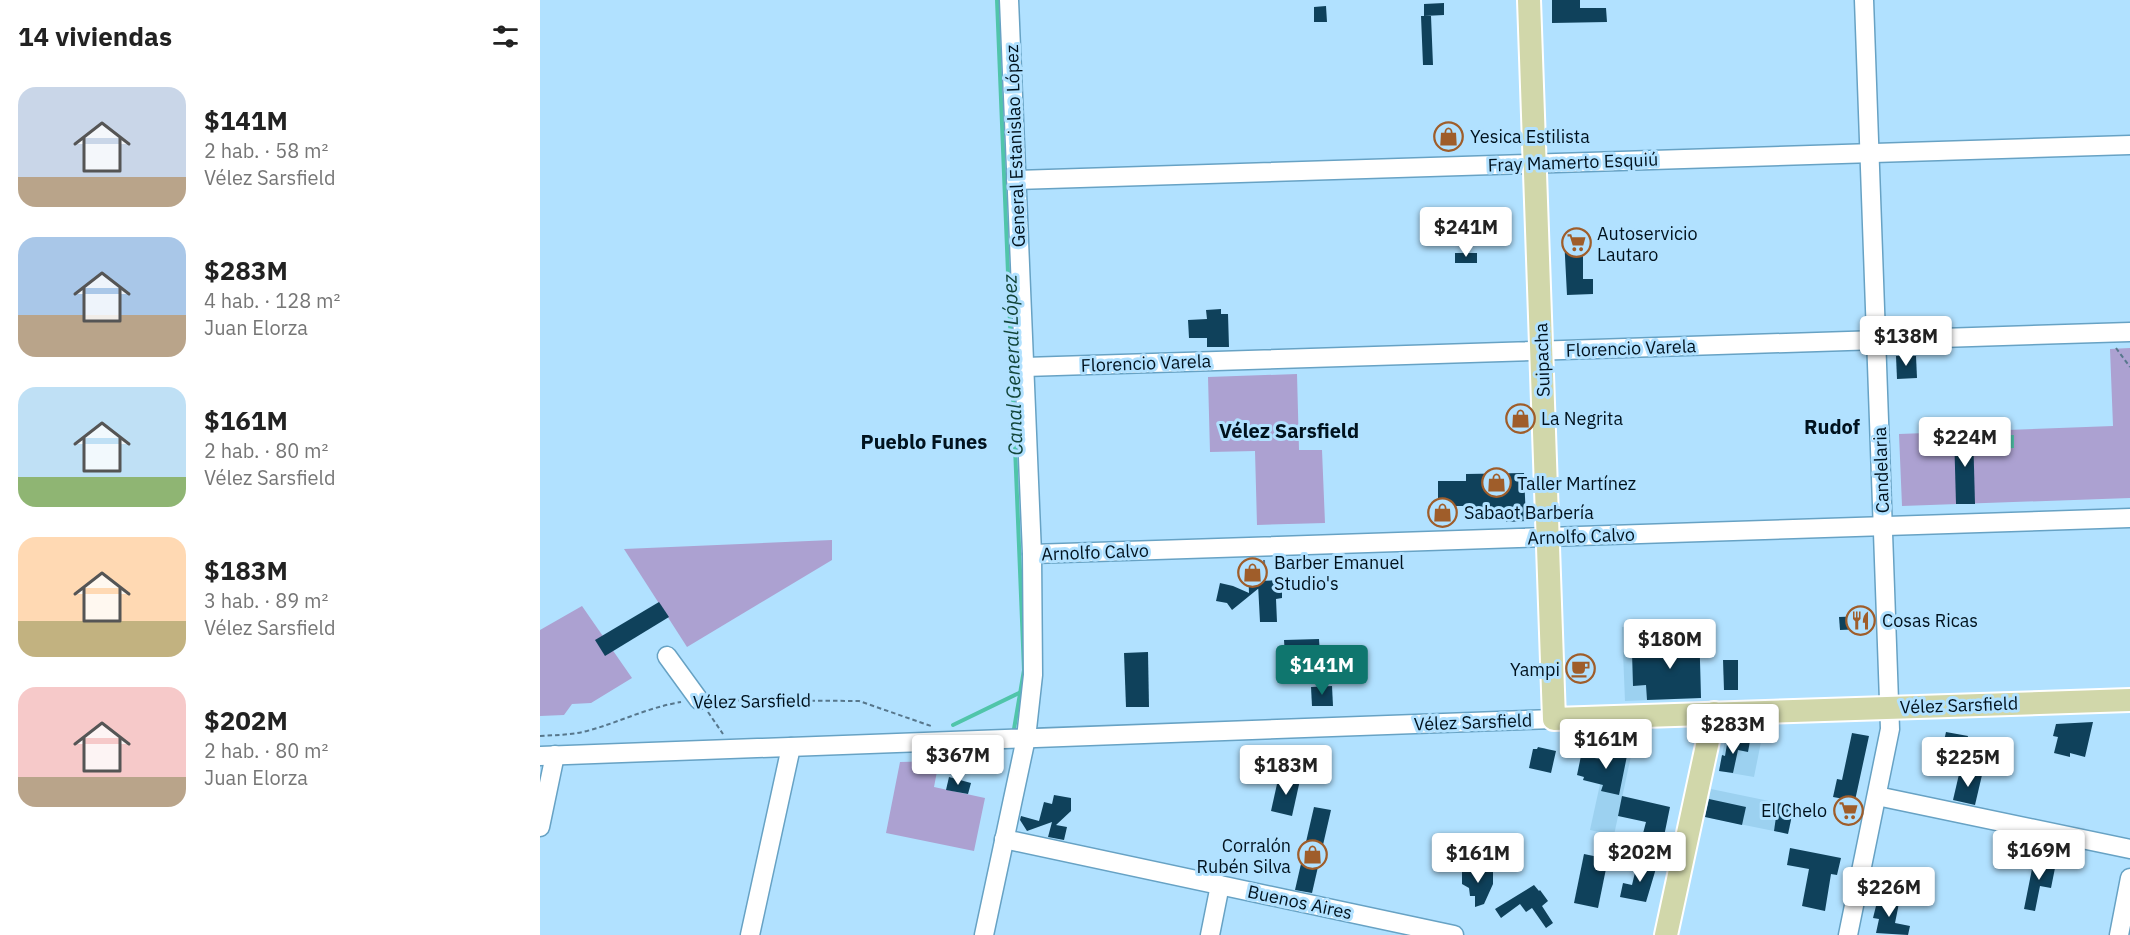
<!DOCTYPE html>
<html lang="es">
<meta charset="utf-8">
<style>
body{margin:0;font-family:"IBM Plex Sans",sans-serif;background:#f6f6f6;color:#222;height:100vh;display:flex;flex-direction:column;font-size:22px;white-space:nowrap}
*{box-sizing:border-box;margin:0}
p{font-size:20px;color:#767676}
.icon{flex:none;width:33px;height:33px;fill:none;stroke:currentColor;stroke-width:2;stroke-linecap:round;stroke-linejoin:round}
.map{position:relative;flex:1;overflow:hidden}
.sheet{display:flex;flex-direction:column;background:#fff;width:540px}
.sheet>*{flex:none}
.price{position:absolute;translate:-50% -51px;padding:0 14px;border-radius:6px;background:#fff;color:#222;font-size:20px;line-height:39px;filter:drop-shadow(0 2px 3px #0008)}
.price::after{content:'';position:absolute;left:50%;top:36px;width:18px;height:14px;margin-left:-9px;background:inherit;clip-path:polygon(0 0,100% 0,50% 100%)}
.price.on{background:#0f766e;color:#fff}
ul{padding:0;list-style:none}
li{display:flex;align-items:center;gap:18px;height:150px;padding:0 18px}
li span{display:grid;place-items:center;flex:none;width:168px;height:120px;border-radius:18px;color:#555}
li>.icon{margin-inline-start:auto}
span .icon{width:72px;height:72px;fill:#fffc;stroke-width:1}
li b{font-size:26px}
h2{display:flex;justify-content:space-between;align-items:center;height:72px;padding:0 18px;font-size:26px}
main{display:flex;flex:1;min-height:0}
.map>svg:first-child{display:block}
.built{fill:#9cd1f0}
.green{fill:#aca1d1}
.water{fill:#50c5aa}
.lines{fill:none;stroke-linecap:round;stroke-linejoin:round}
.stream{stroke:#50c5aa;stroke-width:4}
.building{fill:#0f415b}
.minor-casing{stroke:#67a2c4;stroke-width:21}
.major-casing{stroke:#fff;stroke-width:26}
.path{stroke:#57778c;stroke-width:2;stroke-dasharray:4.5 3;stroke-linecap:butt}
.minor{stroke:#fff;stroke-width:18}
.major{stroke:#d1d7aa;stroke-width:22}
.labels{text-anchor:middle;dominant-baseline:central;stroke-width:6;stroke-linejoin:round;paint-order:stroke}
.poi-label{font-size:18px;fill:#00121e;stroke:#b1e1ff;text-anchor:start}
.street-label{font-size:18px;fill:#00121e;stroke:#b1e1ff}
.water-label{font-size:20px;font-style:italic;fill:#114439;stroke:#b1e1ff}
.neighbourhood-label{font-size:20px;font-weight:bold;fill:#00121e;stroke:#b1e1ff}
</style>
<main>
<section class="sheet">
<h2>14 viviendas<svg class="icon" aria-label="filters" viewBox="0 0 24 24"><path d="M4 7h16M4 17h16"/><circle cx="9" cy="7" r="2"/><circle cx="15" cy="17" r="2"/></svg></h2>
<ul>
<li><span style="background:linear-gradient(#c9d6e8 75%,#b9a48a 0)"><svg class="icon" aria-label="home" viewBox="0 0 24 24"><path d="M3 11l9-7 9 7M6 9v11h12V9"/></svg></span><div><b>$141M</b><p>2 hab. · 58 m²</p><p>Vélez Sarsfield</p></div></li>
<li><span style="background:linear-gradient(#a9c7e8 65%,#b9a48a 0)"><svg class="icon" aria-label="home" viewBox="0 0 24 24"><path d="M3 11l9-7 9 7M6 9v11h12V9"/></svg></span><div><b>$283M</b><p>4 hab. · 128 m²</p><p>Juan Elorza</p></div></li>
<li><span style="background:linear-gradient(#bfe0f5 75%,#8fb573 0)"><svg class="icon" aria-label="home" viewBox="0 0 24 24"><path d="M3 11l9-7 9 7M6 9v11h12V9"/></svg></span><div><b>$161M</b><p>2 hab. · 80 m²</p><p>Vélez Sarsfield</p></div></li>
<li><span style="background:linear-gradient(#ffd9b3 70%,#c2b280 0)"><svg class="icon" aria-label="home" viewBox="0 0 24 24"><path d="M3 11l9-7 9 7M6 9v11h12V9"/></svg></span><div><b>$183M</b><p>3 hab. · 89 m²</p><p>Vélez Sarsfield</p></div></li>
<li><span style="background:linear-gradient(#f6c9c9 75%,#b9a48a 0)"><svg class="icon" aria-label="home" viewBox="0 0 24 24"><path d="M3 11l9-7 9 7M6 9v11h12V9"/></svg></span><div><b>$202M</b><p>2 hab. · 80 m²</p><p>Juan Elorza</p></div></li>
</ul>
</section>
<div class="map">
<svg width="1590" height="935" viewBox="0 0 1590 935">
<rect width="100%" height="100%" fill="#b1e1ff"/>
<g class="built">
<polygon points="1159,625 1161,698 1085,701 1082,627"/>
<polygon points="1186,735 1221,742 1214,777 1179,771"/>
<polygon points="1094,742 1074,835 1050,830 1069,743"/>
<polygon points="1171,789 1254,806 1248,834 1165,817"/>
</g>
<g class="green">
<polygon points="1590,348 1590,498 1362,506 1359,434 1573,426 1570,349"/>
<polygon points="757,374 759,450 782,450 785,523 717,525 715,451 670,452 668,377"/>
<polygon points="292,540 292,560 147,647 84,549"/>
<polygon points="42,606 92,678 51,703 32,704 24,715 0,716 0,630"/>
<polygon points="399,761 394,787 445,798 434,851 346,833 360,762"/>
</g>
<polygon class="water" points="1474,435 1474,448 1442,449 1442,436"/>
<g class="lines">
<g class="stream">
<polyline points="457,0 484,670 474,729"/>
<polyline points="413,725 481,692"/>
</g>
</g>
<g class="building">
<polygon points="1012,0 1040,0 1040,8 1066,8 1067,22 1012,23"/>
<polygon points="904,3 904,15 884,16 891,16 893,65 883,65 881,16 884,16 884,4"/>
<polygon points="786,6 787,22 774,22 774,7"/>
<polygon points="1048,236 1049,250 1043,250 1043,279 1053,279 1053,294 1027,295 1024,237"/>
<rect x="915" y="253" width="22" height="10"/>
<polygon points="681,309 681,314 688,314 689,347 667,347 667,338 649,338 648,320 667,319 666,310"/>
<polygon points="1356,356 1376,356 1377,378 1357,379"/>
<polygon points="1433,431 1435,504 1416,504 1414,432"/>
<polygon points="984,473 986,521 966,522 966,513 930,514 930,506 908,506 908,517 898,517 898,481 926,481 926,474"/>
<polygon points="708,566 718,566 718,581 742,580 742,598 736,599 737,622 720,622 718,584 719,588 692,610 687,603 676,601 680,583 693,586 709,593"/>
<polygon points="119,602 129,617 65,656 55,640"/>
<polygon points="1325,616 1325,629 1300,630 1299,617"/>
<polygon points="1149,625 1159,625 1161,698 1107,700 1106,685 1093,686 1092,652 1095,649 1150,647"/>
<polygon points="779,639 780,655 745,657 744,640"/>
<polygon points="608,652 609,707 586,707 584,653"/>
<polygon points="1183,660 1198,660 1198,690 1184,690"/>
<polygon points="792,686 793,706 772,706 771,687"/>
<polygon points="1553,722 1545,757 1530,753 1530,757 1514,753 1518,737 1513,736 1516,724"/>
<polygon points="1406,732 1428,736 1425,754 1402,750"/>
<polygon points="1312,733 1329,736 1311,819 1300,816 1304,799 1293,797 1297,779 1302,780"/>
<polygon points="1193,739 1210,741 1208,752 1198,750 1193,773 1179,771 1182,755 1185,756 1187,744"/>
<polygon points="1089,746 1079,795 1061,791 1063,785 1043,780 1044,777 1037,775 1041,756 1068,760 1071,747"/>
<polygon points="998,747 1016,751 1011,773 989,768 993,749 997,749"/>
<polygon points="1420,770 1442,775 1435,805 1413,800"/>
<polygon points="739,775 760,780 752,816 731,811"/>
<polygon points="409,777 431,783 428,794 406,790"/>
<polygon points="514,795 531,798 531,811 516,825 527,827 524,840 508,837 512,822 487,831 480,820 481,816 499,821 504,802 512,804"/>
<polygon points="1082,796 1130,807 1122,846 1101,841 1106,822 1078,816"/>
<polygon points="1169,799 1206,807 1202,825 1165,817"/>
<polygon points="1238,803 1254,806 1248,834 1234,831"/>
<polygon points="774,807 791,810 772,893 755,890"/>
<polygon points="1250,848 1301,858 1297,875 1291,874 1285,911 1262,906 1269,869 1247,865"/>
<polygon points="1044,854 1068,859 1058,908 1034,903"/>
<polygon points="1494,859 1516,863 1511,888 1500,886 1495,911 1484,909"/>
<polygon points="1098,860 1117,865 1106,902 1080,897 1083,883 1092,885"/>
<polygon points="922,870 953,870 953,884 944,904 935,907 935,896 930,896 929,888 922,884"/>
<polygon points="994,885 999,891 1000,890 1008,901 1002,906 1013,923 1006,928 992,908 986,912 980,904 961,918 955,909"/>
<polygon points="1338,898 1359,903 1355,923 1370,926 1368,935 1336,933 1339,919 1333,918"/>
</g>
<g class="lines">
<defs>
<g id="minor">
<polyline points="476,180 1590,145"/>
<polyline points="485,367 1590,332"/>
<polyline points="492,554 1590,518"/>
<polyline points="127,656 159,700"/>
<polyline points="0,756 1014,719"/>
<polyline points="1337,796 1590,849"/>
<polyline points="0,827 15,755"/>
<polyline points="464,839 914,935"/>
<polyline points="210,935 251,747"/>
<polyline points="444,935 486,738 493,675 492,554 469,0"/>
<polyline points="670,935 680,885"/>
<polyline points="1308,935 1350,729 1324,0"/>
<polyline points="1579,935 1590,878"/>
</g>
<g id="major">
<polyline points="989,0 1014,719 1590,700"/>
<polyline points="1126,935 1174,713"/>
</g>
</defs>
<use href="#minor" class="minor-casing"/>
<use href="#major" class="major-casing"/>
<g class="path">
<polyline points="1576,348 1590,367"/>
<polyline points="724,560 725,581"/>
<polyline points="173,700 319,701 391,726"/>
<polyline points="168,712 183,734"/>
<path d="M 0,736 C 16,735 31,735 47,731 C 80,722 106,708 141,702"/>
</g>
<use href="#minor" class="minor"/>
<use href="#major" class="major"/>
</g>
<defs>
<symbol id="shop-ring" viewBox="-11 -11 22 22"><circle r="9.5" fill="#b1e1ff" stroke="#9f5d2a" stroke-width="1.5"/><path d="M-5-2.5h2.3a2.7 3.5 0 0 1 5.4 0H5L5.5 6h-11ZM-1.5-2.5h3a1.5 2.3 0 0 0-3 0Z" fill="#9f5d2a"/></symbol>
<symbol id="supermarket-ring" viewBox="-11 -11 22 22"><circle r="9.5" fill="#b1e1ff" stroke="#9f5d2a" stroke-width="1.5"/><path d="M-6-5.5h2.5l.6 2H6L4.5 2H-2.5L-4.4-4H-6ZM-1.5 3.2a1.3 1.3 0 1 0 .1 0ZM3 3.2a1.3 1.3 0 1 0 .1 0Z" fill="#9f5d2a"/></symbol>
<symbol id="restaurant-ring" viewBox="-11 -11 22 22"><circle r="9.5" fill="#b1e1ff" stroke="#9f5d2a" stroke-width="1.5"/><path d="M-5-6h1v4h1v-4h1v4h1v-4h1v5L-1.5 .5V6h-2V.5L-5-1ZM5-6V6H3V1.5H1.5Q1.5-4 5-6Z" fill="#9f5d2a"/></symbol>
<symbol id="cafe-ring" viewBox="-11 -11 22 22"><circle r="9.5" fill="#b1e1ff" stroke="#9f5d2a" stroke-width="1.5"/><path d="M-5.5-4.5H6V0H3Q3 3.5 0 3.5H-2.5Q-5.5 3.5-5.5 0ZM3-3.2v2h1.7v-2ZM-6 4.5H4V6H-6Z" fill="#9f5d2a"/></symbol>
</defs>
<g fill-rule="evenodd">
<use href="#shop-ring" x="892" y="120" width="33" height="33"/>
<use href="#supermarket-ring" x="1020" y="226" width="33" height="33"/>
<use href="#shop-ring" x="964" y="402" width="33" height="33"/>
<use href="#shop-ring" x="940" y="466" width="33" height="33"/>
<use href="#shop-ring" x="886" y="496" width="33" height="33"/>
<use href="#shop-ring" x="696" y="556" width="33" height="33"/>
<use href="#restaurant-ring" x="1304" y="604" width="33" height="33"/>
<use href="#cafe-ring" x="1024" y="652" width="33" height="33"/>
<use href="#supermarket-ring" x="1292" y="794" width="33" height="33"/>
<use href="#shop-ring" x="756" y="838" width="33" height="33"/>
</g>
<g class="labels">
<g class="poi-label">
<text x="930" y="136">Yesica Estilista</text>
<text x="1057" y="233">Autoservicio<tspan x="1057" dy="21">Lautaro</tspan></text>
<text x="1001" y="418">La Negrita</text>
<text x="977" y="483">Taller Martínez</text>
<text x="924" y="512">Sabaot Barbería</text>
<text x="734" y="562">Barber Emanuel<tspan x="734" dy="21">Studio's</tspan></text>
<text x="1342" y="620">Cosas Ricas</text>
<text x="1020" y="669" text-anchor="end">Yampi</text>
<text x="1287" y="810" text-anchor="end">El Chelo</text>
<text x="751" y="845" text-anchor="end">Corralón<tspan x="751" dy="21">Rubén Silva</tspan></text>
</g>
<g class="street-label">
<text transform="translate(475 146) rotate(-92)">General Estanislao López</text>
<text transform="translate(1033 162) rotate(-2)">Fray Mamerto Esquiú</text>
<text transform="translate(1091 348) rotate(-2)">Florencio Varela</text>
<text transform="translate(1002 360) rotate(-92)">Suipacha</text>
<text transform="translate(606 363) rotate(-2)">Florencio Varela</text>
<text transform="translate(1341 470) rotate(-92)">Candelaria</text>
<text transform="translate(1041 536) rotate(-2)">Arnolfo Calvo</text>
<text transform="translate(555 552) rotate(-2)">Arnolfo Calvo</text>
<text transform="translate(212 701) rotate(-1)">Vélez Sarsfield</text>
<text transform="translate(1419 705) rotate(-2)">Vélez Sarsfield</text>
<text transform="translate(933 722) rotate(-2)">Vélez Sarsfield</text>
<text transform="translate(760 902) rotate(12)">Buenos Aires</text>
</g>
<g class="water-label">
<text transform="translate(472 365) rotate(-92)">Canal General López</text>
</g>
<g class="neighbourhood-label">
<text x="1292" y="426">Rudof</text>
<text x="749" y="430">Vélez Sarsfield</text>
<text x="384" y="441">Pueblo Funes</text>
</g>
</g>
</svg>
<b class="price" style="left:926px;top:258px">$241M</b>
<b class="price" style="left:1366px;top:367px">$138M</b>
<b class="price" style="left:1425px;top:468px">$224M</b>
<b class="price" style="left:1130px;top:670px">$180M</b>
<b class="price on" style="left:782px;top:696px">$141M</b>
<b class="price" style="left:1193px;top:755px">$283M</b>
<b class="price" style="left:1066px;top:770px">$161M</b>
<b class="price" style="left:418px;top:786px">$367M</b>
<b class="price" style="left:1428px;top:788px">$225M</b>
<b class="price" style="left:746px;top:796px">$183M</b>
<b class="price" style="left:1499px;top:881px">$169M</b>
<b class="price" style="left:1100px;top:883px">$202M</b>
<b class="price" style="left:938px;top:884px">$161M</b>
<b class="price" style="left:1349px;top:918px">$226M</b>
</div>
</main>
